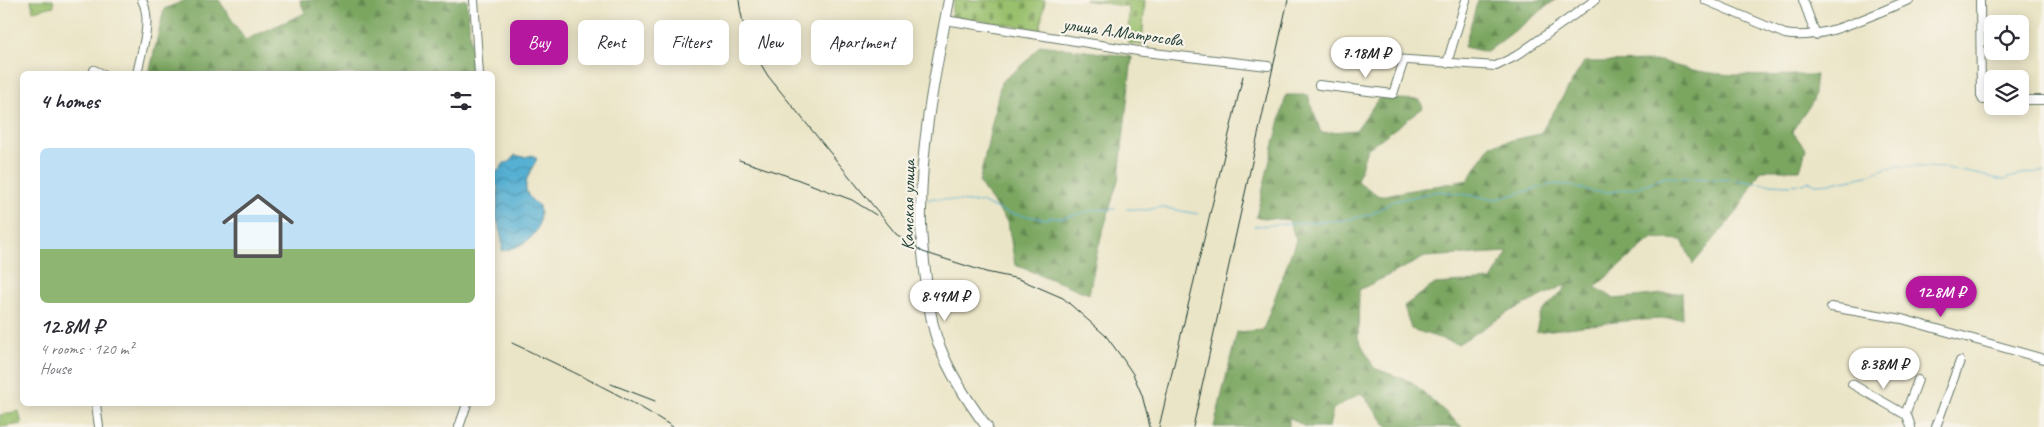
<!DOCTYPE html>
<meta charset="utf-8">
<style>
body{margin:0;font-family:Caveat,sans-serif;background:#f2f2f3;color:#2b2b33;height:100vh;display:flex;flex-direction:column;font-size:19px;white-space:nowrap}
*{box-sizing:border-box;margin:0}
p{font-size:16px;color:#7c7c81}
.icon{flex:none;width:28px;height:28px;fill:none;stroke:currentColor;stroke-width:2;stroke-linecap:round;stroke-linejoin:round}
.map{position:relative;flex:1;overflow:hidden}
.side{position:absolute;left:20px;top:71px;width:475px;height:335px;display:flex;flex-direction:column;background:#fff;border-radius:8px;box-shadow:0 2px 12px #0003}
.side>*{flex:none}
.banner{position:absolute;left:510px;top:20px;width:475px;height:45px;display:flex;gap:10px}
.tools{position:absolute;left:1984px;top:15px;display:grid;gap:10px}
.tools a{display:grid;place-items:center;width:45px;height:45px;border-radius:8px;background:#fff;box-shadow:0 2px 12px #0003;font-size:25px}
.price{position:absolute;translate:-50% -42px;padding:0 11px;border-radius:18px;background:#fff;color:#222;font-size:16px;line-height:32px;filter:drop-shadow(0 1px 2px #0008)}
.price::after{content:'';position:absolute;left:50%;top:30px;width:15px;height:11px;margin-left:-8px;background:inherit;clip-path:polygon(0 0,100% 0,50% 100%)}
.price.active{background:#b5179e;color:#fff}
ul{padding:0;list-style:none}
li{display:grid;align-content:center;gap:10px;height:265px;padding:0 20px}
li+li{border-top:1px solid #e1e1e2}
li span{display:grid;place-items:center;height:155px;border-radius:8px;color:#555}
li>.icon{margin-inline-start:auto}
span .icon{width:90px;height:90px;fill:#fffc;stroke-width:1}
li b{font-size:21px}
h2{display:flex;justify-content:space-between;align-items:center;height:60px;padding:0 20px;font-size:21px}
.tag{padding:0 18px;border-radius:8px;background:#fff;box-shadow:0 2px 12px #0003;font-size:18px;line-height:45px}
.tag.active{background:#b5179e;color:#fff}
.map>svg:first-child{display:block}
.forest{fill:url(#forest-firs);stroke:#4c724a}
.cemetery{fill:url(#cemetery-stones);stroke:#5c7e50}
.park{fill:url(#park-crowns);stroke:#5c7e50}
.water{fill:url(#water-waves);stroke:#3a7684}
.lines{fill:none;stroke-linecap:round;stroke-linejoin:round}
.stream{stroke:#56b0d3;stroke-width:1}
.minor-casing{stroke:#667867;stroke-width:10}
.major-casing{stroke:#667867;stroke-width:12}
.minor{stroke:#fff;stroke-width:8}
.major{stroke:#fff;stroke-width:10}
.rail{stroke:#1f3d34;stroke-width:1}
.labels{text-anchor:middle;dominant-baseline:central;stroke-width:4.5;stroke-linejoin:round;paint-order:stroke}
.street-label{font-size:18px;fill:#1f3d34;stroke:#f7f3e8}
</style>
<div class="map">
<svg width="2044" height="427" viewBox="0 0 2044 427">
<defs>
<pattern id="forest-firs" width="22" height="20" patternUnits="userSpaceOnUse" patternTransform="scale(1.25)"><rect width="22" height="20" fill="#7aa660"/><path d="M5 1l3.5 6h-7zM16 11l3.5 6h-7z" fill="#638850"/></pattern>
<pattern id="cemetery-stones" width="16" height="16" patternUnits="userSpaceOnUse" patternTransform="scale(1.25)"><rect width="16" height="16" fill="#99c06c"/><path d="M2 7V4a2 2 0 0 1 4 0v3zM10 15v-3a2 2 0 0 1 4 0v3z" fill="#7c9d5a"/></pattern>
<pattern id="park-crowns" width="20" height="18" patternUnits="userSpaceOnUse" patternTransform="scale(1.25)"><rect width="20" height="18" fill="#99c06c"/><path d="M2 6a3 3 0 1 1 6 0M12 15a3 3 0 1 1 6 0" fill="none" stroke="#7c9d5a"/></pattern>
<pattern id="water-waves" width="16" height="10" patternUnits="userSpaceOnUse" patternTransform="scale(1.25)"><rect width="16" height="10" fill="#56b0d3"/><path d="M0 5q4-4 8 0t8 0" fill="none" stroke="#4790ac"/></pattern>
</defs>
<rect width="100%" height="100%" fill="#f7f3e8"/>
<filter id="ink" filterUnits="userSpaceOnUse"><feTurbulence type="fractalNoise" baseFrequency=".02" numOctaves="2"/><feDisplacementMap in="SourceGraphic" scale="10" xChannelSelector="R" yChannelSelector="G"/><feConvolveMatrix kernelMatrix="1 2 1 2 8 2 1 2 1" color-interpolation-filters="sRGB"/></filter>
<filter id="wash" filterUnits="userSpaceOnUse"><feTurbulence type="fractalNoise" baseFrequency=".0096" numOctaves="4" result="noise"/><feDisplacementMap in="SourceGraphic" scale="20" xChannelSelector="R" yChannelSelector="G"/><feGaussianBlur stdDeviation="1.12" result="paint"/><feColorMatrix in="noise" values="0 0 0 0 0 0 0 0 0 0 0 0 0 0 0 0 0 1.4 0 .05"/><feComposite in="paint" operator="in"/></filter>
<g filter="url(#wash)">
<rect width="100%" height="100%" fill="#ebe5c7"/>
<g class="forest">
<polygon points="186,0 219,0 245,40 305,13 300,0 467,0 473,74 149,74 164,9"/>
<polygon points="1478,0 1555,0 1487,52 1464,47"/>
<polygon points="1040,45 1132,57 1119,177 1098,248 1089,294 1015,265 1008,223 979,183 1001,82 1024,64"/>
<path d="M 1662,61 C 1710,80 1766,75 1816,75 L 1813,101 L 1792,131 L 1806,150 L 1800,170 L 1761,170 L 1737,212 L 1693,264 L 1682,240 L 1652,238 L 1595,287 L 1615,299 L 1682,292 L 1683,318 L 1623,321 L 1536,332 L 1540,314 L 1571,282 L 1509,312 L 1458,344 L 1411,329 L 1404,306 L 1435,284 L 1491,280 L 1508,252 L 1425,257 L 1359,290 L 1358,338 L 1374,368 L 1412,382 L 1462,427 L 1388,427 L 1361,393 L 1333,409 L 1329,427 L 1305,427 L 1289,417 L 1289,427 L 1214,427 L 1237,332 L 1263,330 L 1296,240 L 1289,220 L 1256,217 L 1286,95 L 1308,95 L 1321,133 L 1356,130 L 1379,98 L 1420,100 L 1423,108 L 1367,149 L 1357,181 L 1379,196 L 1468,180 L 1490,145 L 1540,134 L 1584,62 Z"/>
</g>
<g class="cemetery">
<polygon points="954,0 1045,0 1040,30 951,16"/>
<polygon points="1085,0 1145,0 1142,45 1128,43 1129,7"/>
</g>
<g class="park">
<polygon points="31,0 53,0 54,6 33,11"/>
<polygon points="19,411 22,424 0,427 0,415"/>
</g>
<path class="water" d="M 515,155 L 524,157 L 533,155 L 537,159 C 527,177 517,191 539,206 C 544,234 526,246 502,251 L 502,239 L 496,217 L 498,188 L 495,183 L 495,173 L 500,169 L 504,163 L 510,162 Z"/>
<g class="lines">
<g class="stream">
<polyline points="928,200 933,198 968,202 981,202 1007,213 1045,219 1053,217 1063,218 1093,210 1115,209"/>
<polyline points="1127,209 1147,210 1160,207 1198,214"/>
<polyline points="1254,226 1346,220 1371,214 1394,201 1439,191 1497,199 1553,184 1568,185 1595,192 1611,192 1634,188 1666,177 1737,180 1755,183 1787,185 1804,184 1809,181 1816,184 1833,183 1867,176 1886,168 1899,166 1947,168 2004,180 2021,174 2044,172"/>
</g>
</g>
</g>
<g filter="url(#ink)">
<g class="lines">
<defs>
<g id="minor">
<polyline points="474,0 479,74"/>
<path d="M 1705,0 L 1785,34 C 1822,42 1875,13 1909,0"/>
<polyline points="1803,0 1816,35"/>
<polyline points="1980,0 1981,96 1983,100 1992,100"/>
<polyline points="945,20 1144,52 1268,66"/>
<polyline points="1394,59 1496,66 1516,56 1595,0"/>
<polyline points="1447,63 1466,0"/>
<polyline points="94,70 103,74"/>
<path d="M 137,74 C 141,52 153,21 142,0"/>
<polyline points="1319,85 1393,94 1404,60"/>
<polyline points="2020,100 2044,100"/>
<polyline points="1831,307 1902,319 2044,359"/>
<polyline points="1852,384 1906,415"/>
<polyline points="96,404 99,427"/>
<polyline points="459,427 467,404"/>
<polyline points="1911,427 1906,412 1918,380"/>
<polyline points="1936,427 1960,361"/>
</g>
<path id="major" d="M 949,0 C 936,69 921,140 921,211 C 920,233 923,256 926,279 C 928,301 931,324 939,345 C 950,374 969,403 987,427"/>
</defs>
<use href="#minor" class="minor-casing"/>
<use href="#major" class="major-casing"/>
<use href="#minor" class="minor"/>
<use href="#major" class="major"/>
<g class="rail">
<path d="M 739,0 C 742,29 753,52 768,76 L 896,234 L 923,252 L 986,272 L 1019,279 L 1063,298 L 1106,336 L 1123,359 L 1133,374 L 1142,395 L 1150,427"/>
<polyline points="739,160 791,177 852,200 876,215"/>
<path d="M 512,343 C 567,369 622,394 673,427"/>
<polyline points="611,384 655,401"/>
<polyline points="1159,427 1243,76"/>
<polyline points="1193,427 1288,0"/>
</g>
</g>
</g>
<g class="labels">
<g class="street-label">
<text transform="translate(1123 32) rotate(8)">улица А.Матросова</text>
<text transform="translate(908 205) rotate(-89)">Камская улица</text>
</g>
</g>
</svg>
<div class="tools">
<a><svg class="icon" aria-label="locate" viewBox="0 0 24 24"><circle cx="12" cy="12" r="6"/><path d="M12 2v4M12 18v4M2 12h4M18 12h4"/></svg></a>
<a><svg class="icon" aria-label="layers" viewBox="0 0 24 24"><path d="M12 4l9 5-9 5-9-5zM3 14l9 5 9-5"/></svg></a>
</div>
<b class="price" style="left:1366px;top:79px">7.18M ₽</b>
<b class="price active" style="left:1941px;top:318px">12.8M ₽</b>
<b class="price" style="left:945px;top:322px">8.49M ₽</b>
<b class="price" style="left:1884px;top:390px">8.38M ₽</b>
<div class="banner">
<a class="tag active">Buy</a>
<a class="tag">Rent</a>
<a class="tag">Filters</a>
<a class="tag">New</a>
<a class="tag">Apartment</a>
</div>
<section class="side">
<h2>4 homes<svg class="icon" aria-label="filters" viewBox="0 0 24 24"><path d="M4 7h16M4 17h16"/><circle cx="9" cy="7" r="2"/><circle cx="15" cy="17" r="2"/></svg></h2>
<ul>
<li><span style="background:linear-gradient(#bfe0f5 65%,#8fb573 0)"><svg class="icon" aria-label="home" viewBox="0 0 24 24"><path d="M3 11l9-7 9 7M6 9v11h12V9"/></svg></span><div><b>12.8M ₽</b><p>4 rooms · 120 m²</p><p>House</p></div></li>
</ul>
</section>
</div>
